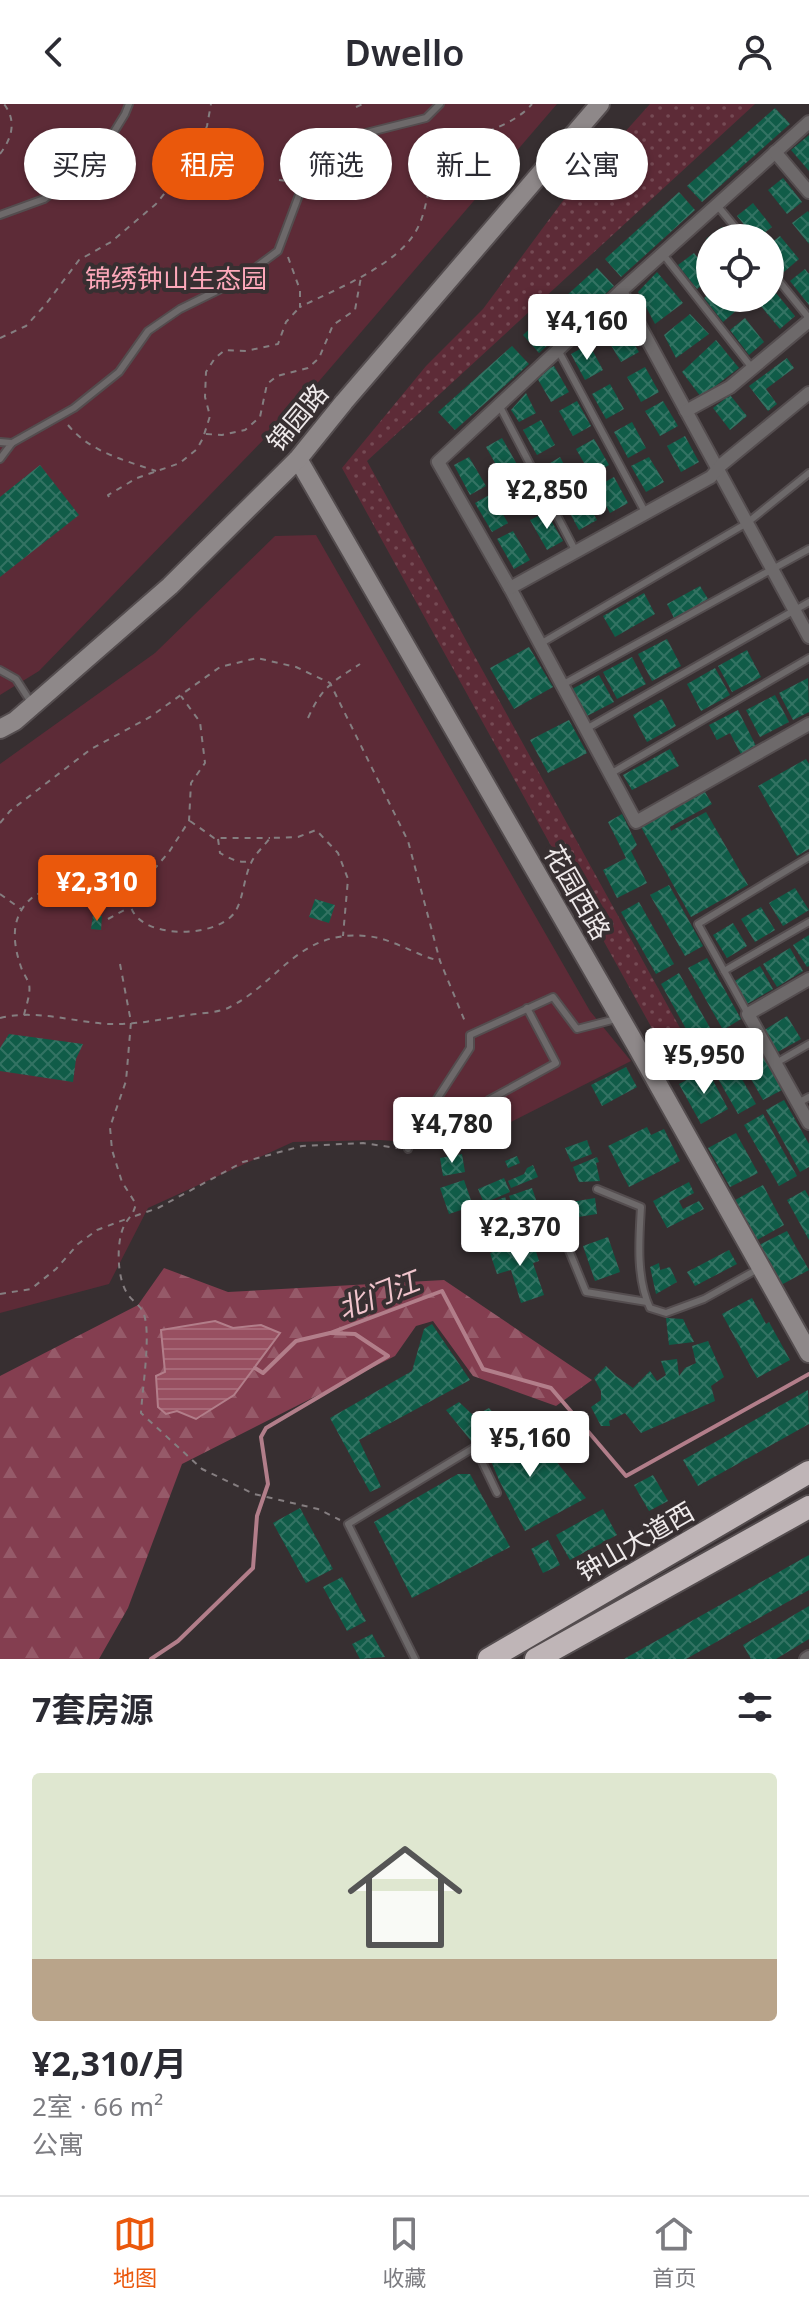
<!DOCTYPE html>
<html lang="zh">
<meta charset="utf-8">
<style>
body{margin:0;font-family:"Noto Sans","Noto Sans SC",sans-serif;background:#f7f7f7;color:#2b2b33;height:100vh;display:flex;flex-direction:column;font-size:30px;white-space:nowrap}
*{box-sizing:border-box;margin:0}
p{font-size:26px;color:#7c7c81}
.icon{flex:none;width:44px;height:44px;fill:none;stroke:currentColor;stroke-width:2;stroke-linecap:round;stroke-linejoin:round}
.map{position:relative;height:1555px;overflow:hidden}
.details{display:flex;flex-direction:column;background:#fff;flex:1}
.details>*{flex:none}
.banner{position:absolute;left:24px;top:24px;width:762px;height:72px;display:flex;gap:16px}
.buttons{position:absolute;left:696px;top:120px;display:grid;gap:16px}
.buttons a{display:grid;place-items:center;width:88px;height:88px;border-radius:50%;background:#fff;box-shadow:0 2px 6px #0004;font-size:40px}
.price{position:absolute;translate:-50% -68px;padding:0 18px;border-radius:8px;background:#fff;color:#222;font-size:26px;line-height:52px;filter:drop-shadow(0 2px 4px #0008)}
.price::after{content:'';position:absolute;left:50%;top:48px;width:24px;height:18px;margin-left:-12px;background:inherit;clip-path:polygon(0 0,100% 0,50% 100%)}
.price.current{background:#ea580c;color:#fff}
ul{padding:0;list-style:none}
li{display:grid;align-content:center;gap:16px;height:424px;padding:0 32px}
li+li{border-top:2px solid #e1e1e2}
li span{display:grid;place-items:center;height:248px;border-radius:8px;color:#555}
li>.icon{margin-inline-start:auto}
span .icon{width:144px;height:144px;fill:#fffc;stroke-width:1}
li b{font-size:34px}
h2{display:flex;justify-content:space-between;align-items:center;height:96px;padding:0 32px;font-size:34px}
.pill{padding:0 28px;border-radius:36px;background:#fff;box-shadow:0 2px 6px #0004;font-size:28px;line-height:72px}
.pill.current{background:#ea580c;color:#fff}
header{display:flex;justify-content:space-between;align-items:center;height:104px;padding:0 32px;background:#fff;font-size:36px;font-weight:600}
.tab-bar{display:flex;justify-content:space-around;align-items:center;height:112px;border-top:2px solid #e1e1e2;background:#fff;font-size:22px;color:#7c7c81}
.tab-bar a{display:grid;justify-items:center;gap:4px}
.tab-bar .current{color:#ea580c}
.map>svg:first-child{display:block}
.grass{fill:url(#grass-dots)}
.forest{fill:url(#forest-firs)}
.green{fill:#5d2b37}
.water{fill:url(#water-rules);stroke:#b27e8a;stroke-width:2}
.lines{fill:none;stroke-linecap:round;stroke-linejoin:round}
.stream{stroke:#b27e8a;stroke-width:4}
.building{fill:url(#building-cross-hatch)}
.lane-casing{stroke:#544d4f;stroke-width:10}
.street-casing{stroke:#544d4f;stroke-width:16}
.secondary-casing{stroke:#544d4f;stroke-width:22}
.highway-casing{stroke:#544d4f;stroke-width:26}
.path{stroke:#857e80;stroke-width:2;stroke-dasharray:6 6;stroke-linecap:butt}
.lane{stroke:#6d696a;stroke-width:6}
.street{stroke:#6d696a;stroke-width:12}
.secondary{stroke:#8e8889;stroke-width:18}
.highway{stroke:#bfb5b7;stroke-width:22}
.labels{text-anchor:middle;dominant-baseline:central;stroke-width:8;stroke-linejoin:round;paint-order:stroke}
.park-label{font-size:26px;fill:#fda8ba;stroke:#372f31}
.street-label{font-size:26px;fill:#eee9ea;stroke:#372f31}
.water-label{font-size:28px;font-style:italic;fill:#f1c5cd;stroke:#372f31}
</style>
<header><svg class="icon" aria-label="back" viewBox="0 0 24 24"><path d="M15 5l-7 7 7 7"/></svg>Dwello<svg class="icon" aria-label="person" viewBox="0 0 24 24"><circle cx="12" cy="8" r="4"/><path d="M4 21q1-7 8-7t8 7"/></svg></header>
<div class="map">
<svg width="809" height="1555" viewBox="0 0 809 1555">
<defs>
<pattern id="grass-dots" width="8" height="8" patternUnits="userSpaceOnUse" patternTransform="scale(2)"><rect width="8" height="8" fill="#5d2b37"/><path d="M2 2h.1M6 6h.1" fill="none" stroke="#754a54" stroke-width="1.8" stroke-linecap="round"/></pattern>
<pattern id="forest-firs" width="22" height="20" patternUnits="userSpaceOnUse" patternTransform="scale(2)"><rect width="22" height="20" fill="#843e50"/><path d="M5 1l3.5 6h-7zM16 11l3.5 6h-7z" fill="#965a69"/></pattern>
<pattern id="water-rules" width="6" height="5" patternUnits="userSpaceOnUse" patternTransform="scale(2)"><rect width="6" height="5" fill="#985061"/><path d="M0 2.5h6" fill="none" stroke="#a76978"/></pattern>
<pattern id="building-cross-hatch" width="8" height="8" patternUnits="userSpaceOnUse" patternTransform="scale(2)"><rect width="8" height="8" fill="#105c48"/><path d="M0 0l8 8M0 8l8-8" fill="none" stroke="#337363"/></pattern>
</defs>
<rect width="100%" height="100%" fill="#372f31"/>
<polygon class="grass" points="650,0 755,0 367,357 696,953 675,966 342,364 426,262 483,205 562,98"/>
<polygon class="forest" points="164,1164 228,1188 444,1176 592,1276 556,1302 473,1272 433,1217 416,1222 395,1252 182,1360 128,1504 99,1555 0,1555 0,1272 138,1201"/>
<g class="green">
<polygon points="0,0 557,0 308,290 39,567 0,591"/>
<polygon points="316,431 590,907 631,957 464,1042 380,1036 293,1038 148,1104 109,1180 0,1209 0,660 155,549 275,432"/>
</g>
<polygon class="water" points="215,1217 233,1224 261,1221 280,1229 234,1291 196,1315 177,1307 166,1310 158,1303 156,1272 165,1268 161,1226"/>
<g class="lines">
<g class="stream">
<polyline points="255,1264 263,1269 296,1237 330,1229"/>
<polyline points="151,1555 178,1537 253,1464 257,1412 268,1380 261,1333 266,1324 388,1252 355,1230 330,1229 442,1187 483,1265 551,1284 626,1372 809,1270"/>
</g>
</g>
<g class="building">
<polygon points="775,4 790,20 702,98 687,82"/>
<polygon points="809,31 809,67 791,46"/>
<polygon points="783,74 802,98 787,110 768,86"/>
<polygon points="679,88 695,106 621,173 605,155"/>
<polygon points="753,99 772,123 758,134 755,134 737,112"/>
<polygon points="808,107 809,109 809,140 792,119"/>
<polygon points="722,123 731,134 710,134 710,139 706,135"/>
<polygon points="780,132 799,155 784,168 770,150 770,140"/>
<polygon points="694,149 710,169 710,175 697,185 678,161"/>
<polygon points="597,164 614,182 539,249 523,231"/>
<polygon points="805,165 809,170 809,201 790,177"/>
<polygon points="657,168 683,199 655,220 638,188"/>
<polygon points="710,189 710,194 729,194 738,205 723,218 704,194"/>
<polygon points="776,189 795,212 780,225 760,201"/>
<polygon points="690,210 709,230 676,254 664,231"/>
<polygon points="745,214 764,238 749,251 730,226"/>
<polygon points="624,223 639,248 621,258 606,233"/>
<polygon points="716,236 739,264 701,293 682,268"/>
<polygon points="589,240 603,266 585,276 571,250"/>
<polygon points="512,242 529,260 455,326 438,308"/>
<polygon points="787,254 794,264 766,285 777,300 768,307 749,282"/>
<polygon points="554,262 569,288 551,298 536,272"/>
<polygon points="645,263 659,288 641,298 627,273"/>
<polygon points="610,280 624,305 606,315 592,290"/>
<polygon points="526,289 536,309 519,318 511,306"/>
<polygon points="730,291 747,312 730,326 713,304"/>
<polygon points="577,297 591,322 573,332 559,307"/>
<polygon points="663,297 678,322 660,332 645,307"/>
<polygon points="541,316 555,341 537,351 523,326"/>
<polygon points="632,318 646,344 628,354 614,328"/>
<polygon points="685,332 699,358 681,368 667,342"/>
<polygon points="502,334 519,364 503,373 486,343"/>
<polygon points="594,335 609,361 591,371 576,345"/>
<polygon points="469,353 486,382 470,391 454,361"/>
<polygon points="560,353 574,379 556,389 542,364"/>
<polygon points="649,353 664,378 646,388 631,362"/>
<polygon points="40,361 79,411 0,473 0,393"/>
<polygon points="524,370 541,400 525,409 509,379"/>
<polygon points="614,373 628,399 610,409 596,383"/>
<polygon points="491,390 508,419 492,428 475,399"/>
<polygon points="583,390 597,416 579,426 565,400"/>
<polygon points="546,408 563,437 547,446 530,416"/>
<polygon points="513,427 530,456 514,465 497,435"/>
<polygon points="700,482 708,495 674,514 667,500"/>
<polygon points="644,489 655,510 615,533 603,512"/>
<polygon points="667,535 681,562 652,577 638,550"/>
<polygon points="529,543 553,583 514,605 490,564"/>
<polygon points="747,546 761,573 732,588 718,562"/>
<polygon points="632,553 646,580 617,595 603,568"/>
<polygon points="715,564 730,591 701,607 687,580"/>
<polygon points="599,571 614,598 585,613 570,586"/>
<polygon points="808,574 809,608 793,616 779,589"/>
<polygon points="775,591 789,618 760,633 746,606"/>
<polygon points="662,595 676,622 647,638 633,611"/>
<polygon points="738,606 757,644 742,652 730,629 717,636 709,621"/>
<polygon points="569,616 587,649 548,669 530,636"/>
<polygon points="670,645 679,662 632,686 623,671"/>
<polygon points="806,655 809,660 809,745 797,752 758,682"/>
<polygon points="705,688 712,700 670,723 671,727 706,708 748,781 691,813 641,723"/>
<polygon points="622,710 637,741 631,747 647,779 617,794 603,766 626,754 608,718"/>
<polygon points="669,781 703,842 685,852 650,791"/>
<polygon points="795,784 809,806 783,822 769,799"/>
<polygon points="315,795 335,801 329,819 309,813"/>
<polygon points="639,798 674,860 656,870 621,808"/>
<polygon points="761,803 775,826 755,838 741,815"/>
<polygon points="93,811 102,812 101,826 91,825"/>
<polygon points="733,819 747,842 727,854 713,831"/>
<polygon points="809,831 809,862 807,863 793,841"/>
<polygon points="790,844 803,867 777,883 763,860"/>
<polygon points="707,854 741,915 723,926 688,864"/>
<polygon points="760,862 773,885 747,900 733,878"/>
<polygon points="679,869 714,931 695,941 661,880"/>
<polygon points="787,912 801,935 774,950 761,928"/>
<polygon points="747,924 782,986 763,996 728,935"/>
<polygon points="9,930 83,940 76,955 73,978 0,967 0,944"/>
<polygon points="721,938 756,1000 738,1010 703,948"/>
<polygon points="626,963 637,983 602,1002 591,981"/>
<polygon points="707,965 728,1005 701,1020 679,980"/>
<polygon points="784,996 809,1040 809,1063 800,1068 766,1006"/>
<polygon points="763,1010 797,1072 779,1082 744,1021"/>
<polygon points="647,1023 651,1031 664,1025 680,1057 629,1083 608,1042"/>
<polygon points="736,1029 758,1069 730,1083 708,1044"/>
<polygon points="587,1036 592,1050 571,1058 565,1044"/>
<polygon points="462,1050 465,1068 443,1072 440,1054"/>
<polygon points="517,1052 520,1059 508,1064 505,1057"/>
<polygon points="597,1053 599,1058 596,1059 600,1077 579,1078 573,1063"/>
<polygon points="533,1061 538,1073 511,1084 508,1077 524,1070 527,1064"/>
<polygon points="504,1074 510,1088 484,1099 478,1085"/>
<polygon points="464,1076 473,1102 449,1110 440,1084"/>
<polygon points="689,1078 694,1089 679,1097 683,1105 699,1097 704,1105 667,1124 653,1097"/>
<polygon points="763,1081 784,1121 757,1136 735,1096"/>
<polygon points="532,1084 541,1110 519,1118 509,1092"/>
<polygon points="805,1086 809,1093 809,1136 787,1096"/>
<polygon points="505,1093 514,1118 492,1118 485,1101"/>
<polygon points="595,1094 597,1110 572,1114 571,1098"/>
<polygon points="787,1127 809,1166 781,1181 759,1141"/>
<polygon points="608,1133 620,1168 595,1177 583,1142"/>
<polygon points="532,1135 539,1157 533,1159 544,1191 521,1199 511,1166 497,1170 490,1149"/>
<polygon points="729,1146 737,1160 695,1182 687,1168"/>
<polygon points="659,1159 660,1166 670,1163 677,1178 656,1190 650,1163"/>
<polygon points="752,1194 766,1220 769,1218 790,1256 757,1274 722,1210"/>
<polygon points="666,1214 683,1215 694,1238 669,1241"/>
<polygon points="432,1220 470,1276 359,1336 381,1383 370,1388 330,1314 412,1267 424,1225"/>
<polygon points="708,1237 724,1273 711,1282 715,1297 641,1329 625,1309 609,1317 610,1322 601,1322 591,1303 601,1296 601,1287 594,1274 606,1262 616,1272 633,1284 650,1267 657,1277 666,1271 661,1257 677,1255 679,1272 685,1264 696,1259 692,1242"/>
<polygon points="808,1286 809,1320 698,1382 683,1356"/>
<polygon points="459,1298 474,1312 489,1304 502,1319 472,1338 446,1306"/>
<polygon points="499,1323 529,1341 536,1352 543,1346 555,1356 586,1394 525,1427 499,1376 483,1338"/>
<polygon points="458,1370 470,1370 510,1443 412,1494 374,1418"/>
<polygon points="653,1371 668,1397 649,1407 634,1381"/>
<polygon points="300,1404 333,1465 306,1479 273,1419"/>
<polygon points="603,1405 617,1431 570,1456 556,1431"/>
<polygon points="548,1436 560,1461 543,1469 531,1445"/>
<polygon points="809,1451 809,1486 686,1555 624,1555"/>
<polygon points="342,1473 366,1517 347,1527 323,1483"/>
<polygon points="809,1502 809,1535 776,1555 751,1555 743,1541"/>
<polygon points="372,1530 385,1553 360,1555 352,1540"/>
</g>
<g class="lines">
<defs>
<g id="lane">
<polyline points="716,100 744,134"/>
<polyline points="0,111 44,95 98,54 125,10 129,0"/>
<polyline points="662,149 752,264"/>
<polyline points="770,166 809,214"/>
<polyline points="558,246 645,408"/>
<polyline points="499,301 575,446"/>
<polyline points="0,338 12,339 0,355"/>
<polyline points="12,339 74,304 119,268 148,227 180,205 239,176 278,147 314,51 342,35 426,14 440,0"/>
<polyline points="540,540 747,419 809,369"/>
<polyline points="0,566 16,575 32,600"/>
<polyline points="562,581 809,445"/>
<polyline points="586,625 809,498"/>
<polyline points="610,670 809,554"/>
<polyline points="724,867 809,818"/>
<polyline points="748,910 698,820 809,753"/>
<polyline points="776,959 809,940"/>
<polyline points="489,996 556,959 527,904"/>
<polyline points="798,999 809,993"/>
<polyline points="408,1045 413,1032 470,944 470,931 553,893 577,925 616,915"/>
<path d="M 597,1085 L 641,1103 C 639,1135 636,1175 650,1204 L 666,1209 L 704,1195 L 758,1165"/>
<polyline points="566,1139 586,1188 647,1198"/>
<polyline points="415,1555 348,1420 475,1343 497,1389"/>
</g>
<g id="street">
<polyline points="809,18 621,187 438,358 510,484 636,718 809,620"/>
<polyline points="775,48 809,88"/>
<polyline points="621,187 809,533"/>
<polyline points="686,307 730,283 809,217"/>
<polyline points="510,484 711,373 721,361 809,289"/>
<polyline points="809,875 748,910 809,1019"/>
<polyline points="806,1555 809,1553"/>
</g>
<g id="secondary">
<polyline points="298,355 637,943 809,1249"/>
<polyline points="0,625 15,617 170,482 298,355 344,298 600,0"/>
</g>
<g id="highway">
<polyline points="489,1555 809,1368"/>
<polyline points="536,1555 809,1403"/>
</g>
</defs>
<use href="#lane" class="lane-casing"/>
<use href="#street" class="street-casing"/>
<use href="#secondary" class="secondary-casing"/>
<use href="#highway" class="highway-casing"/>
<g class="path">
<polyline points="356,3 363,0"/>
<path d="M 0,50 C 12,34 17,17 4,0"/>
<polyline points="279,76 294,78"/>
<path d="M 288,153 L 300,186 L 300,203 C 336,185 396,162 416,127 C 431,101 425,69 448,49 C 473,27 510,26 532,0"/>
<polyline points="0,234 26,222 46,200 79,156 111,138 156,100 196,50 207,22 211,0"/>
<path d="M 68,321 C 90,348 124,356 156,367"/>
<polyline points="206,330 222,331 245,326 260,313 267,280 277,272 308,264 319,254 333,221 355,206 361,173"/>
<polyline points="109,393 108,391 137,374 180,359 197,345 203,334 210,312 205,293 206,268 215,254 225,246 246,247 278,240 286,218 299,204"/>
<path d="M 308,614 C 322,583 332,578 360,560"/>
<polyline points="190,717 214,734 270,734"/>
<polyline points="0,719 10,707 91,645 150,613 220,563 257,554 296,563 330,579 408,737 440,857 466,920"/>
<path d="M 218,735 L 220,749 C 229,754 239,760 249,757"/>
<polyline points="0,790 21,805"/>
<polyline points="130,793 169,748 189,717 191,679 205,659 200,618 181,592"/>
<polyline points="108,815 128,804"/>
<path d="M 120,860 L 131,918 L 126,977 L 110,1023 L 112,1046 L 122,1078 L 136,1100 C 132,1114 129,1112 124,1122 C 116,1138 117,1174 127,1189 C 131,1196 140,1201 143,1208 C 152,1226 142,1287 141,1309 L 202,1365 L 254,1390 L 318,1405 L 340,1416"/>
<path d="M 24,911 C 26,902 31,889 29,880 C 27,874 23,869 21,863 C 11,834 11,808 37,790 L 110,781 L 119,784 L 130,796 C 130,835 215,837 235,808 C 243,796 244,773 251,759 C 255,750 264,742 270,734 L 298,733 L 316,726 L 338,749 L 348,775 L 343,832"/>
<path d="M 0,914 C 36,905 73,918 109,920 C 135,921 163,915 188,911 C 201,909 219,909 230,903 C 280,877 299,826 366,832 C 392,834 415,851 440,857"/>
<polyline points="135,1112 158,1104 243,1058 302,1042 363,1039 397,1044"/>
<polyline points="0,1190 31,1185 56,1165 78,1140 97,1126 129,1114"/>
</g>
<use href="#lane" class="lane"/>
<use href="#street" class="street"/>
<use href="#secondary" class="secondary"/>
<use href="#highway" class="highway"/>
</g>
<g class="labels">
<g class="park-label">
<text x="176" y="174">锦绣钟山生态园</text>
</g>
<g class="street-label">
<text transform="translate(297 313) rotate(-50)">锦园路</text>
<text transform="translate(578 788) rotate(60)">花园西路</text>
<text transform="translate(635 1437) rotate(-30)">钟山大道西</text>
</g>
<g class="water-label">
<text transform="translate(378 1190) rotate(-21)">北门江</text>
</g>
</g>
</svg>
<div class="buttons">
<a><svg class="icon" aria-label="locate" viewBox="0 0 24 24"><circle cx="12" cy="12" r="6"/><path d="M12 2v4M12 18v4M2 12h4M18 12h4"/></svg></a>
</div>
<b class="price" style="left:587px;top:258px">¥4,160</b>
<b class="price" style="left:547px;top:427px">¥2,850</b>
<b class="price current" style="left:97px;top:819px">¥2,310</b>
<b class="price" style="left:704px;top:992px">¥5,950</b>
<b class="price" style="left:452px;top:1061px">¥4,780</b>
<b class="price" style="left:520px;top:1164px">¥2,370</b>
<b class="price" style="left:530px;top:1375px">¥5,160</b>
<div class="banner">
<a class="pill">买房</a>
<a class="pill current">租房</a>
<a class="pill">筛选</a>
<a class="pill">新上</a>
<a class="pill">公寓</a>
</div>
</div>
<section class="details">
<h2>7套房源<svg class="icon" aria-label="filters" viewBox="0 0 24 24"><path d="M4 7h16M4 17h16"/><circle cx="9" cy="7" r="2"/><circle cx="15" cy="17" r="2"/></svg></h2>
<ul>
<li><span style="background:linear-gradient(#dfe7d0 75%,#b9a48a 0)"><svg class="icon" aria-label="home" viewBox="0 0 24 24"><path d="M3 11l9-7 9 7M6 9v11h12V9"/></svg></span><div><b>¥2,310/月</b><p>2室 · 66 m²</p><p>公寓</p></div></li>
</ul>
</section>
<nav class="tab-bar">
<a class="current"><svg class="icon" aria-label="map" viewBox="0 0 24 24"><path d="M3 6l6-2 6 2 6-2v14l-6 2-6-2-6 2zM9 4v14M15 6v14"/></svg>地图</a>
<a><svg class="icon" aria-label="saved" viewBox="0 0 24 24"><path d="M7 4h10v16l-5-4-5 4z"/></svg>收藏</a>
<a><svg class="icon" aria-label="home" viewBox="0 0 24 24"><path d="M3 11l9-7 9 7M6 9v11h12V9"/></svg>首页</a>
</nav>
